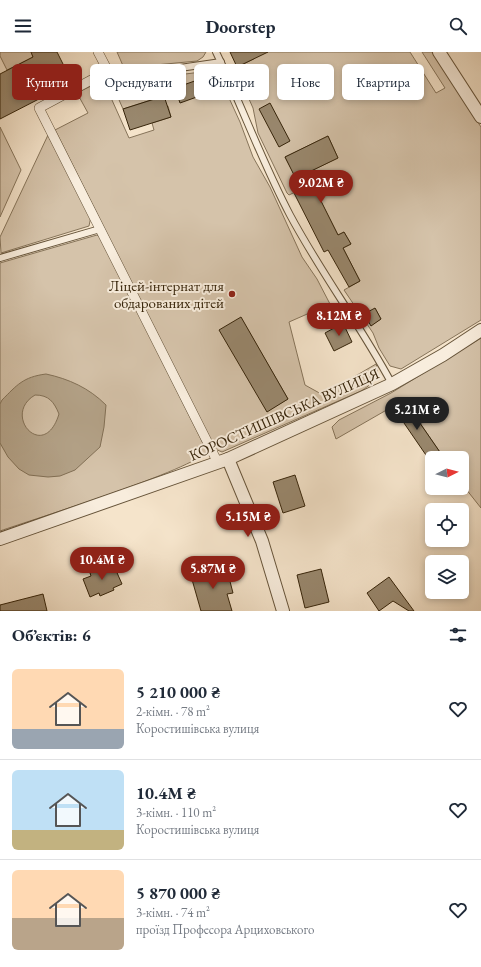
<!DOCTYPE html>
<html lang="uk">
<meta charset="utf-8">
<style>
body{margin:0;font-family:"EB Garamond",serif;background:#f2f2f3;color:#1f2937;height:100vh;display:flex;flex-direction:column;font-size:15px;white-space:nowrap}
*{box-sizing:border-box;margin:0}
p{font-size:13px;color:#747a83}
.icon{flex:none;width:22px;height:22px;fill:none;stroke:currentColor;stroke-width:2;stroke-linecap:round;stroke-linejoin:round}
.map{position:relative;height:559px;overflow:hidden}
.drawer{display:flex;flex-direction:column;background:#fff;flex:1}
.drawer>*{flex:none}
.hud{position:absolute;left:12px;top:12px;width:457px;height:36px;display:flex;gap:8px}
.needle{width:26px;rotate:84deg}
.fabs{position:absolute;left:425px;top:399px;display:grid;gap:8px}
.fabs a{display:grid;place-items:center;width:44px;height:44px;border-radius:6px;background:#fff;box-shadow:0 2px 6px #0003;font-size:20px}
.price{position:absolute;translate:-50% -34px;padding:0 9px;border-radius:14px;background:#8f2418;color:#fff;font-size:13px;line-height:26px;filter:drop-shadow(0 1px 2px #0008)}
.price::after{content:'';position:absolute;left:50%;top:24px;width:12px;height:9px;margin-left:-6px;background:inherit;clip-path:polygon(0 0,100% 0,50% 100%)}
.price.current{background:#222;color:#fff}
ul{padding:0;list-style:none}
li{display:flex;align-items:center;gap:12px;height:100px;padding:0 12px}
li+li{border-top:1px solid #e0e1e3}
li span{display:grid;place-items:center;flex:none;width:112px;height:80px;border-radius:6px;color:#555}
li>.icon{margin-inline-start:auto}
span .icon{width:48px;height:48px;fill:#fffc;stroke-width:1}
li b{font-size:17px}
h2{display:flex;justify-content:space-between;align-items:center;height:48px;padding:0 12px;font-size:17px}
.chip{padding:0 14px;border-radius:6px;background:#fff;box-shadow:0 2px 6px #0003;font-size:14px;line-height:36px}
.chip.current{background:#8f2418;color:#fff}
header{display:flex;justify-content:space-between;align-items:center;height:52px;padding:0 12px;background:#fff;font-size:18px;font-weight:700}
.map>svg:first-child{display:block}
.green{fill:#d5c3aa;stroke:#86745a;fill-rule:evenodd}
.water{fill:#b4a389;stroke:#827056;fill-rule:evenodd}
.building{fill:#99886e;stroke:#36240a}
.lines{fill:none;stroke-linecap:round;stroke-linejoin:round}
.service-casing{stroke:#66543a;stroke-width:8}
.pedestrian-casing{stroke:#66543a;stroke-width:10}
.minor-casing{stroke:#66543a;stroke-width:14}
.service{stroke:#f8eddd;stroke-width:6}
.pedestrian{stroke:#f8eddd;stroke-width:9}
.minor{stroke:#f8eddd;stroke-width:12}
.poi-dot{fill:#8f2418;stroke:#f8eddd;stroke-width:1.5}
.labels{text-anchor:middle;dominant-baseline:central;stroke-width:4;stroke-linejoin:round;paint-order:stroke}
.poi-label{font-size:15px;fill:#36240a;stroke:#f8eddd;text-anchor:end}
.street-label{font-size:15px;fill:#36240a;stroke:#f8eddd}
</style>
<header><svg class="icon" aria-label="menu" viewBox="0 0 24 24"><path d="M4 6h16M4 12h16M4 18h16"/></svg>Doorstep<svg class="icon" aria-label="search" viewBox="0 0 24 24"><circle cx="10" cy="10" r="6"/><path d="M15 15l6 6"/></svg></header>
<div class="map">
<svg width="481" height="559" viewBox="0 0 481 559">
<rect width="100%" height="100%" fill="#f5e4cb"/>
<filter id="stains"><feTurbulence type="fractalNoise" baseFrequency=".005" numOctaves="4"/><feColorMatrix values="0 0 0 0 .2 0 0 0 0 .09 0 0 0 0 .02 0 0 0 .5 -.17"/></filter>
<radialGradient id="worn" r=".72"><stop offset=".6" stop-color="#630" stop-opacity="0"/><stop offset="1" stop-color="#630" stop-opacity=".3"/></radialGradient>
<g class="green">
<polygon points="0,0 31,0 33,5 7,18 0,4"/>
<polygon points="117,0 206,0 203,5 197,9 124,16"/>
<path d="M 251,0 L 410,0 L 436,41 L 445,36 L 422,0 L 432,0 L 481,75 L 481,268 L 401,317 L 390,314 L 379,296 L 373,281 L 344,238 L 360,229 L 343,196 L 351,192 L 344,180 L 338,183 L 312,132 L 289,143 L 287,141 L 258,81 L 253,56 L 236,18 L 237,15 L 254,7 ZM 328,84 L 338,106 L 296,126 L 285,105 ZM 375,256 L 381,267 L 371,273 Z"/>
<path d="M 212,17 L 218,22 L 240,70 L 253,105 L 270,135 L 302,205 L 317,227 L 330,252 L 289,270 L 305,333 L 323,343 L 376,312 C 381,324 371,333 361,339 L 222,400 L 215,397 L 55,78 L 88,61 L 77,41 L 103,28 L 129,86 L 154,78 L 152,71 L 171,65 L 168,54 L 157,57 L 154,47 L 123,57 L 109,25 C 119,20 129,24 140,24 C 164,23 188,24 212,17 ZM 241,266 L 288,347 L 267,359 Z"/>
<polygon points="0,75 21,118 0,165"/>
<polygon points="48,83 91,164 89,174 1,201 0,185"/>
<path d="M 97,183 L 101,186 L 207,399 C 196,417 31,468 0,479 L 0,211 Z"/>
<polygon points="481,286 481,456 462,432 462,406 444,406 404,348 336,387 332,375 339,368 391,341"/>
</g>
<path class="water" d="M 46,322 C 69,327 89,336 106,353 L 104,375 L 100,395 L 75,418 L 60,424 L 48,425 L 29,423 L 19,417 L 8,405 L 0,391 L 0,352 L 2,348 C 17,333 23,325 46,322 ZM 35,343 C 49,343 54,350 59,362 C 44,411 1,363 35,343 Z"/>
<g class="building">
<polygon points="31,0 57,0 72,30 0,67 0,22 33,5"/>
<polygon points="230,0 268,0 237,15"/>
<polygon points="203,26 208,41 180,51 175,36"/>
<polygon points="164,44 171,65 130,78 123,57"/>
<polygon points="270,51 290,89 279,95 259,57"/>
<polygon points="328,84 338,106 307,121 338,183 344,180 351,192 343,196 360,229 349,235 328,198 324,200 294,141 301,137 285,105"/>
<polygon points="375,256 381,267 371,274 364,262"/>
<polygon points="241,265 288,347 267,360 219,278"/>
<polygon points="343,271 352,290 334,299 325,281"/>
<polygon points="404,348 444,406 428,406 393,355"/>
<polygon points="295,423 305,454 283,461 273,430"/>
<polygon points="114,514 122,532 113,536 114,538 100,544 99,541 90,545 83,527 91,524 90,521 104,515 106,517"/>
<polygon points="226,514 233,541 227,542 232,559 201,559 191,524"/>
<polygon points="321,517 329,550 305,556 297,523"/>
<polygon points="389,525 414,559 409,559 393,549 379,559 367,541"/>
<polygon points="43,542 47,559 0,559 0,553"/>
</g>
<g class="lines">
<defs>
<g id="service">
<path d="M 216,0 C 242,54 262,110 290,163 C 321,221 361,274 392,332"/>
<polyline points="108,19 173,17 221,10"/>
<polyline points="0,206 100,177"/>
</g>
<polyline id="pedestrian" points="98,0 108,19 39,56 218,411"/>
<g id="minor">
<polyline points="439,0 481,65"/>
<polyline points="228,407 262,489 283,559"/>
<polyline points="0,487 228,407 392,332 443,303 481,278"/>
</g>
</defs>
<use href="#service" class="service-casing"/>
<use href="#pedestrian" class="pedestrian-casing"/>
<use href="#minor" class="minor-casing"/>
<use href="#service" class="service"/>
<use href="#pedestrian" class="pedestrian"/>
<use href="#minor" class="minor"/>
</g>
<circle class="poi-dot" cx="232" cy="242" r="4"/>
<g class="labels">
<g class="poi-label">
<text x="224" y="233">Ліцей-інтернат для<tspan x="224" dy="17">обдарованих дітей</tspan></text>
</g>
<g class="street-label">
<text transform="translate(284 362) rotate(-24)">КОРОСТИШІВСЬКА ВУЛИЦЯ</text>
</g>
</g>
<rect width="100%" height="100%" filter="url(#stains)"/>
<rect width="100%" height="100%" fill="url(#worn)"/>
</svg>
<div class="fabs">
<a><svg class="needle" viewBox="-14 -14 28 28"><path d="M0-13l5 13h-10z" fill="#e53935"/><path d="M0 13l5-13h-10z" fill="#747a83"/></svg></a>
<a><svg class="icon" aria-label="locate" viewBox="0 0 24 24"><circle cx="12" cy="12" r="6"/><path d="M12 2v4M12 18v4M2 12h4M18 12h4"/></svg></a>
<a><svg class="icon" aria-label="layers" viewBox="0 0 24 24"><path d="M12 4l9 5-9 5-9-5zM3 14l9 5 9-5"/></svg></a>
</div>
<b class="price" style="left:321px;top:152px">9.02M ₴</b>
<b class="price" style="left:339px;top:285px">8.12M ₴</b>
<b class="price current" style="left:417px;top:379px">5.21M ₴</b>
<b class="price" style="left:248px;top:486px">5.15M ₴</b>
<b class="price" style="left:102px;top:529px">10.4M ₴</b>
<b class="price" style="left:213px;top:538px">5.87M ₴</b>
<div class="hud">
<a class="chip current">Купити</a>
<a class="chip">Орендувати</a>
<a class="chip">Фільтри</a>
<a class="chip">Нове</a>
<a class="chip">Квартира</a>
</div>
</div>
<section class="drawer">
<h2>Об’єктів: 6<svg class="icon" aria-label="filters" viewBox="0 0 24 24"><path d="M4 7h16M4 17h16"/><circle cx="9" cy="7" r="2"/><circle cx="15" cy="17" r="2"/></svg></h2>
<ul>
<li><span style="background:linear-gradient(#ffd9b3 75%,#9aa5b1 0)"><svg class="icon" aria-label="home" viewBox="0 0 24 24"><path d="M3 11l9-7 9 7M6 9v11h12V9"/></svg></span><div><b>5 210 000 ₴</b><p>2-кімн. · 78 m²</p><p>Коростишівська вулиця</p></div><svg class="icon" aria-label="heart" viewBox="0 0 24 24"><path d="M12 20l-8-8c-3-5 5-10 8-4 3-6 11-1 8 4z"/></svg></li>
<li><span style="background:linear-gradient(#bfe0f5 75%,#c2b280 0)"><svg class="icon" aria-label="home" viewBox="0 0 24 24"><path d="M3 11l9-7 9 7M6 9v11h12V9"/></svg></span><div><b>10.4M ₴</b><p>3-кімн. · 110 m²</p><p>Коростишівська вулиця</p></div><svg class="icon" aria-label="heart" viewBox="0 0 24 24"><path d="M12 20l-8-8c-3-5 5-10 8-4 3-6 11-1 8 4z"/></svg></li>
<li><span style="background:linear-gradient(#ffd9b3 60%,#b9a48a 0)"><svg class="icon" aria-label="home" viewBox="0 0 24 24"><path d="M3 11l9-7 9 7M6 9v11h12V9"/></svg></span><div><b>5 870 000 ₴</b><p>3-кімн. · 74 m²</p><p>проїзд Професора Арциховського</p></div><svg class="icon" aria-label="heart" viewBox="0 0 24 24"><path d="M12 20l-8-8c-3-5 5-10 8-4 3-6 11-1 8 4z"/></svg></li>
</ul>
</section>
